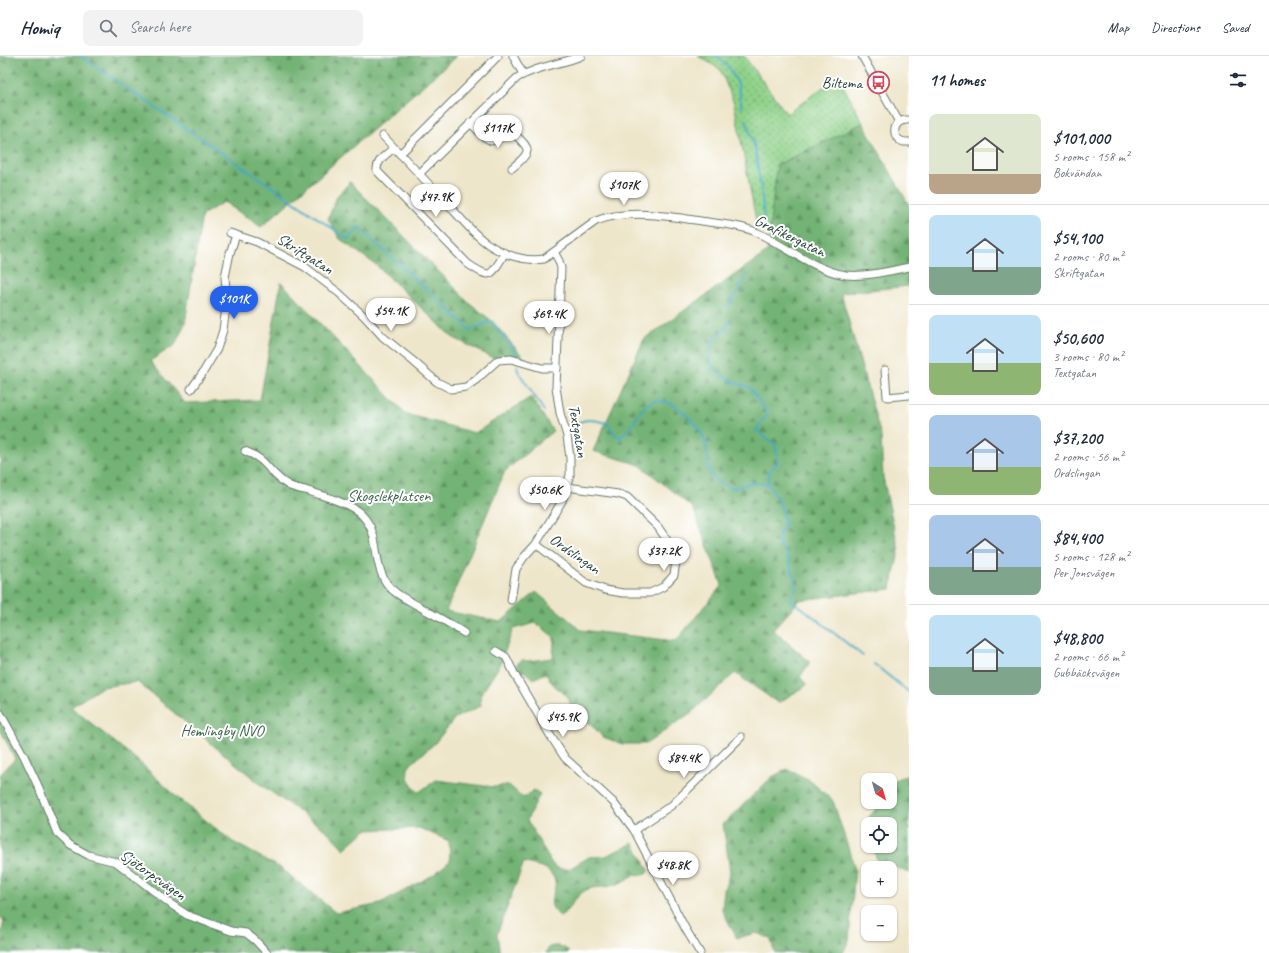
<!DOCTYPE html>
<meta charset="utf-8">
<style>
body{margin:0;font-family:Caveat,sans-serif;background:#f2f2f3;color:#1f2937;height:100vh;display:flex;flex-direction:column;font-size:15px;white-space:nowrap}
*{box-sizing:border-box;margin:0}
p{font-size:13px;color:#747a83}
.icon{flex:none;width:22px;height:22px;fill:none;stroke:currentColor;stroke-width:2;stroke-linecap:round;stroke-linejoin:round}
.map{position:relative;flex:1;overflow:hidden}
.side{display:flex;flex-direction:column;background:#fff;width:360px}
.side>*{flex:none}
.needle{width:26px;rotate:143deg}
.buttons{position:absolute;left:861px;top:717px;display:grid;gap:8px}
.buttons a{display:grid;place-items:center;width:36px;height:36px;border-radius:8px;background:#fff;box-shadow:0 1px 3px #0004;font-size:20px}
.price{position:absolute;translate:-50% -34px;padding:0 9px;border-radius:14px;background:#fff;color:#222;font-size:13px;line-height:26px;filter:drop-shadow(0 1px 2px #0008)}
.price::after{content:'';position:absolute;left:50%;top:24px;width:12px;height:9px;margin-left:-6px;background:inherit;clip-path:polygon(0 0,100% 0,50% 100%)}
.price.selected{background:#2563eb;color:#fff}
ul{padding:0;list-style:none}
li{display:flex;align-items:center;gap:12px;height:100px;padding:0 20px}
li+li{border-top:1px solid #e0e1e3}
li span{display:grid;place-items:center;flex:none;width:112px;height:80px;border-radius:8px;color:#555}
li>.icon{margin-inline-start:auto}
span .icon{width:48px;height:48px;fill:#fffc;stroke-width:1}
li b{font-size:17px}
h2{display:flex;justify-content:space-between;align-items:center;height:48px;padding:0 20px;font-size:17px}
header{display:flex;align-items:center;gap:24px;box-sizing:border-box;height:56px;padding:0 20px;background:#fff;border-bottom:1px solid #e0e1e3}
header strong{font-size:19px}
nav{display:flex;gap:22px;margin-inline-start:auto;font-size:14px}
.search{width:280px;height:36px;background:#f2f2f3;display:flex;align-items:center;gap:10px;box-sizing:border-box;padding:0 14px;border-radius:8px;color:#747a83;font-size:15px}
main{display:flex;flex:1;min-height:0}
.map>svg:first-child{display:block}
.green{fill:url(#green-dots);stroke:#57875e}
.forest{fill:url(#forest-firs);stroke:#497854;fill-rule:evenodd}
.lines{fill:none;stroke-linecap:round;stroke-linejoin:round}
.stream{stroke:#44a8c4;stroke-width:2}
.street-casing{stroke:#677868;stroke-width:9}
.street{stroke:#fff;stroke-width:7}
.labels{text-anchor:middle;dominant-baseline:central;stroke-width:4;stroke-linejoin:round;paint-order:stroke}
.poi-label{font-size:16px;fill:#1f3d34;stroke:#fff;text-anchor:end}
.street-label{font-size:16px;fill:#1f3d34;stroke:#fff}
.park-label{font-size:16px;fill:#3b6249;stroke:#fff}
</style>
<header>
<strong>Homiq</strong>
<div class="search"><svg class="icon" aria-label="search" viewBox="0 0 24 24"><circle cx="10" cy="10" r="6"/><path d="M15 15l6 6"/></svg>Search here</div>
<nav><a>Map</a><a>Directions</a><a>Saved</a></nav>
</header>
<main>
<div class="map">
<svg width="909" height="897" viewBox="0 0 909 897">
<defs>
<pattern id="green-dots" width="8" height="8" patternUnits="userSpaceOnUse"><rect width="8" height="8" fill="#8fd189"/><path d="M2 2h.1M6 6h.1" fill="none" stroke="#74ab71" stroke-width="1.8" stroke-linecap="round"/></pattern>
<pattern id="forest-firs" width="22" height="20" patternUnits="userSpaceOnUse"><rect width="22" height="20" fill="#73b375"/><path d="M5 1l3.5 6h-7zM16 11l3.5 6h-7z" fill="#5e9361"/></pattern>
</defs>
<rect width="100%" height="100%" fill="#fff"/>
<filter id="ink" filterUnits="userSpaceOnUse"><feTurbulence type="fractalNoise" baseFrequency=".025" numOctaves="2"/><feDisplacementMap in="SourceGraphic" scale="8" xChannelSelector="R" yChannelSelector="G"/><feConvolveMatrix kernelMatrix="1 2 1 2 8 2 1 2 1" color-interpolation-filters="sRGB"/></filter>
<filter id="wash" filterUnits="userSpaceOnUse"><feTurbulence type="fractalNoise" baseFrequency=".012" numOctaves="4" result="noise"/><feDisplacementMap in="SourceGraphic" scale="16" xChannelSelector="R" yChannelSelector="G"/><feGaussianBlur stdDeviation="0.9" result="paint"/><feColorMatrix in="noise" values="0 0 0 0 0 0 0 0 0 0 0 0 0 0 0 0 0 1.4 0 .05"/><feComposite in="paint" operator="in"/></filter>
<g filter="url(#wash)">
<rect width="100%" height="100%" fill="#eee6ca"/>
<polygon class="green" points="698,0 744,0 787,58 838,20 863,67 777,109 770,171 757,170 734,47 720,13"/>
<g class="forest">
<path d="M 0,0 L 457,0 L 261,171 L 224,146 L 202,159 L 185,267 L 175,289 L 150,305 L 185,347 L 260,344 L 281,226 L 406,358 L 475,377 L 531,341 L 553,375 L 505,415 L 446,555 L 501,566 L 536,536 L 581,574 L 676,585 L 722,529 L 693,452 L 640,409 L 593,395 L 644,283 L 767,196 L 777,109 L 863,67 L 909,149 L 909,230 L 841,237 L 881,380 L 883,421 L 899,495 L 891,533 L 800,544 L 773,574 L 810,606 L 800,621 L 807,629 L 778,647 L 735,617 L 692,656 L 646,688 L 622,688 L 603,681 L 569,646 C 567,639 562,635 556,631 C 552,628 549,622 546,617 L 533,623 L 525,616 L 518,616 L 516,609 L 522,604 L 528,605 L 553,602 L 554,581 L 536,567 L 513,573 L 500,609 L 480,640 L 481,650 L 455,662 L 435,687 L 410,709 C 404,718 410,730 419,736 L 436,724 L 494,731 L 509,729 L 523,742 L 534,734 L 540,738 L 527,764 L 551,806 L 554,810 L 560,813 L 569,813 L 589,801 L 606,800 L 633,787 L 649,814 L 646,818 L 641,819 L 635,818 C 627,823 621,828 611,830 C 602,832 594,830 586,834 C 574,840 571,854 560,860 C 537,842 570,832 546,813 C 542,810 530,809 524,806 L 497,878 L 500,897 L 0,897 L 0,884 L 4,865 L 0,861 L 0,719 L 15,703 L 0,673 ZM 137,626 L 260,728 L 328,776 L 344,793 L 366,774 L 419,772 L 449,785 L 450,805 L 433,819 L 380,848 L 336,857 L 281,812 L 233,786 L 179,743 L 137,704 L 71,651 L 102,631 Z"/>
<polygon points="350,126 471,248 492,265 525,303 511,299 495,303 452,281 376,209 340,183 328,163 337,140"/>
<polygon points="787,713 808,723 833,745 855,813 849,884 843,897 775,897 770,882 756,877 737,882 722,854 724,834 730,816 723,768 772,721"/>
<path d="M 909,719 L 909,817 L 895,811 L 890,812 L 879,812 L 873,790 L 890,790 L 890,768 L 868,768 L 868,774 L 865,765 L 878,751 L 880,746 L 890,746 C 890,723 887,726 909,719 Z"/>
<path d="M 554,890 C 561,890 566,891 569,897 L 546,897 L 549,891 Z"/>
</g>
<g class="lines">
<g class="stream">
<polyline points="80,0 348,183 358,171 459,263 470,274 492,265 515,297 516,299"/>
<polyline points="717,0 730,13 738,28 742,52"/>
<polyline points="746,64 755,92 762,140 764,165"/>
<polyline points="729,250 747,218"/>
<polyline points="729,264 724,275 713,284 709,296 711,308 719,317 734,326 750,332 768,358 756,374 775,388 778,406 769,416 768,428 780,447 785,469 779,478 779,489 786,496 797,532 789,544 801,551 863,600"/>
<polyline points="517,310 518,315 544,355"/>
<path d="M 575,368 C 588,362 593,364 607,367 L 615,378 L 620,382 C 624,378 628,373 632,369 C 637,363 641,353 646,349 C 667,333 697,366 705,384 C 708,392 708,408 709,417 L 719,427 L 733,432 L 751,427 L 768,428"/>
<polyline points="874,608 909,636"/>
</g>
</g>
</g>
<g filter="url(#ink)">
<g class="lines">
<defs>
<g id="street">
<polyline points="513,0 523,18"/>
<polyline points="862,0 899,66"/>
<path d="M 909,64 C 890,62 890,88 909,86"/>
<path d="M 470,67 L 486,82 L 491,85 L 494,84 L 507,72 L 510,73 C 527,92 537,92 512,112"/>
<path d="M 383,80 C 406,104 429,128 451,152 C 462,163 475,180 488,188 C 504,199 525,206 544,203 L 596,165 C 629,152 674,161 708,166 C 724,168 743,170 758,177 C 785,190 816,215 846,219 C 867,221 889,215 909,211"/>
<path d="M 394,92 C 387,98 376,104 377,115 L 468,208 C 492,224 490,221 505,197"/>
<polyline points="400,98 498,0"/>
<path d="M 419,118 L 517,22 C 535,11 561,8 581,0"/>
<polyline points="230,177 257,186 305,211 339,237 365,261 383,281 413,305 437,326 451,333 466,331 476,324 498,304 511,303 542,312 557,312"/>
<polyline points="885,314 887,341 909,339"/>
<polyline points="191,333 202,318 217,293 223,274 227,244 225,221 230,197 236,179"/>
<path d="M 245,395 C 250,397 256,400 261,404 C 271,413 276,423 290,430 C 295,432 300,433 305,434 C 320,439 350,447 361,458 C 381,478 372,501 384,523 C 393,540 412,545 427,555 C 440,562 452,569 464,577"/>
<polyline points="536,488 586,527 605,534 623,537 650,537 663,531 674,519 676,505 671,490 658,471 627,441 618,438 567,431"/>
<polyline points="511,544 516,513 524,501 536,488 562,445 570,419 570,402 567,380 560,357 556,331 561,212 559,205 554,196"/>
<polyline points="496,595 506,601 516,621 550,679 565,702 613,746 634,774 685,872 700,897"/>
<polyline points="0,657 24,700 39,732 57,777 70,789 88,799 116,806 172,849 187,859 231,875 246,877 255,884 267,897"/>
<polyline points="634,774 672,749 741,681"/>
</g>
</defs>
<use href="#street" class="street-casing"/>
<use href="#street" class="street"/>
</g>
</g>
<defs>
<symbol id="bus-ring" viewBox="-11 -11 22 22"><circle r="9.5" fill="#fff" stroke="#d1495b" stroke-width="1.5"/><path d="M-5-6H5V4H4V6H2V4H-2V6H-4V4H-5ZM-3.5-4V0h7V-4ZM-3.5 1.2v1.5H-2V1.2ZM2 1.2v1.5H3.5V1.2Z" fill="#d1495b"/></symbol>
</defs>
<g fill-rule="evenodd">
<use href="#bus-ring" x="866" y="14" width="25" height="25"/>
</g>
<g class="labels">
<g class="poi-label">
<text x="862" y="27">Biltema</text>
</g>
<g class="street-label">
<text transform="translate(790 180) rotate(26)">Grafikergatan</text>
<text transform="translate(305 198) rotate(32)">Skriftgatan</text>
<text transform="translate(578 375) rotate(80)">Textgatan</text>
<text transform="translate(575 498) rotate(35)">Ordslingan</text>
<text transform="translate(153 819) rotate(35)">Sjötorpsvägen</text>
</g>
<g class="park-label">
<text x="389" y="440">Skogslekplatsen</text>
<text x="222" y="675">Hemlingby NVO</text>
</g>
</g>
</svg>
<div class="buttons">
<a><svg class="needle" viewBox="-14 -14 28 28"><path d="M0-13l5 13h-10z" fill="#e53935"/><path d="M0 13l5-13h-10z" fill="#747a83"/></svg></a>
<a><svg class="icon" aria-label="locate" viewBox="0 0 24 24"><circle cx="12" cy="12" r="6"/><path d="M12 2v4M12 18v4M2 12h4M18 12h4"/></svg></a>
<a>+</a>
<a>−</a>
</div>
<b class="price" style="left:498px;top:93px">$117K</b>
<b class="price" style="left:624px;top:150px">$107K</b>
<b class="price" style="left:436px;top:162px">$47.9K</b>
<b class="price selected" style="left:234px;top:264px">$101K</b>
<b class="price" style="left:391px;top:276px">$54.1K</b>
<b class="price" style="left:549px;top:279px">$69.4K</b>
<b class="price" style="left:545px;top:455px">$50.6K</b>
<b class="price" style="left:664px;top:516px">$37.2K</b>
<b class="price" style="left:563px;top:682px">$45.9K</b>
<b class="price" style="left:684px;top:723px">$84.4K</b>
<b class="price" style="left:673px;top:830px">$48.8K</b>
</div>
<section class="side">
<h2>11 homes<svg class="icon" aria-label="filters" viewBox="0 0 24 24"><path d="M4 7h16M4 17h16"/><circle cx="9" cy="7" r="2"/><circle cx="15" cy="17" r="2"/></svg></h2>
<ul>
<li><span style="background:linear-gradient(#dfe7d0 75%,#b9a48a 0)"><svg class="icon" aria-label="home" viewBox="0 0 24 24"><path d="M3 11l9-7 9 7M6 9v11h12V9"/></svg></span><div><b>$101,000</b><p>5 rooms · 158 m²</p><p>Bokvändan</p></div></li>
<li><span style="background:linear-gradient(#bfe0f5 65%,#7fa58c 0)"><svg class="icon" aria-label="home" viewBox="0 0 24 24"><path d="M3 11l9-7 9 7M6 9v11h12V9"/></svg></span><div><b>$54,100</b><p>2 rooms · 80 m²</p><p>Skriftgatan</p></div></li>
<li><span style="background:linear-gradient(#bfe0f5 60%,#8fb573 0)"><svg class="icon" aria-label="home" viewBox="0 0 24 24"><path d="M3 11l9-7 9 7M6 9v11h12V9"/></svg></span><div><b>$50,600</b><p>3 rooms · 80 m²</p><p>Textgatan</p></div></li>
<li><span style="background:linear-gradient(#a9c7e8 65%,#8fb573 0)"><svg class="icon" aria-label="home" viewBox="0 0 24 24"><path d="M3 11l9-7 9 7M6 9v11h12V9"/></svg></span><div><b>$37,200</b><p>2 rooms · 56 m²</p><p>Ordslingan</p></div></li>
<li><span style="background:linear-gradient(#a9c7e8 65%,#7fa58c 0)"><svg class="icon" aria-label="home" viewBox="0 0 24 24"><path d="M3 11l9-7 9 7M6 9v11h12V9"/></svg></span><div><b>$84,400</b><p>5 rooms · 128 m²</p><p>Per Jonsvägen</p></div></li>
<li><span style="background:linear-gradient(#bfe0f5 65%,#7fa58c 0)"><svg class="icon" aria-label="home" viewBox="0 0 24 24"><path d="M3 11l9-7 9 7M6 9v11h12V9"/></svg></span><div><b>$48,800</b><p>2 rooms · 66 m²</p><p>Gubbäcksvägen</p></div></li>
</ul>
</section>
</main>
